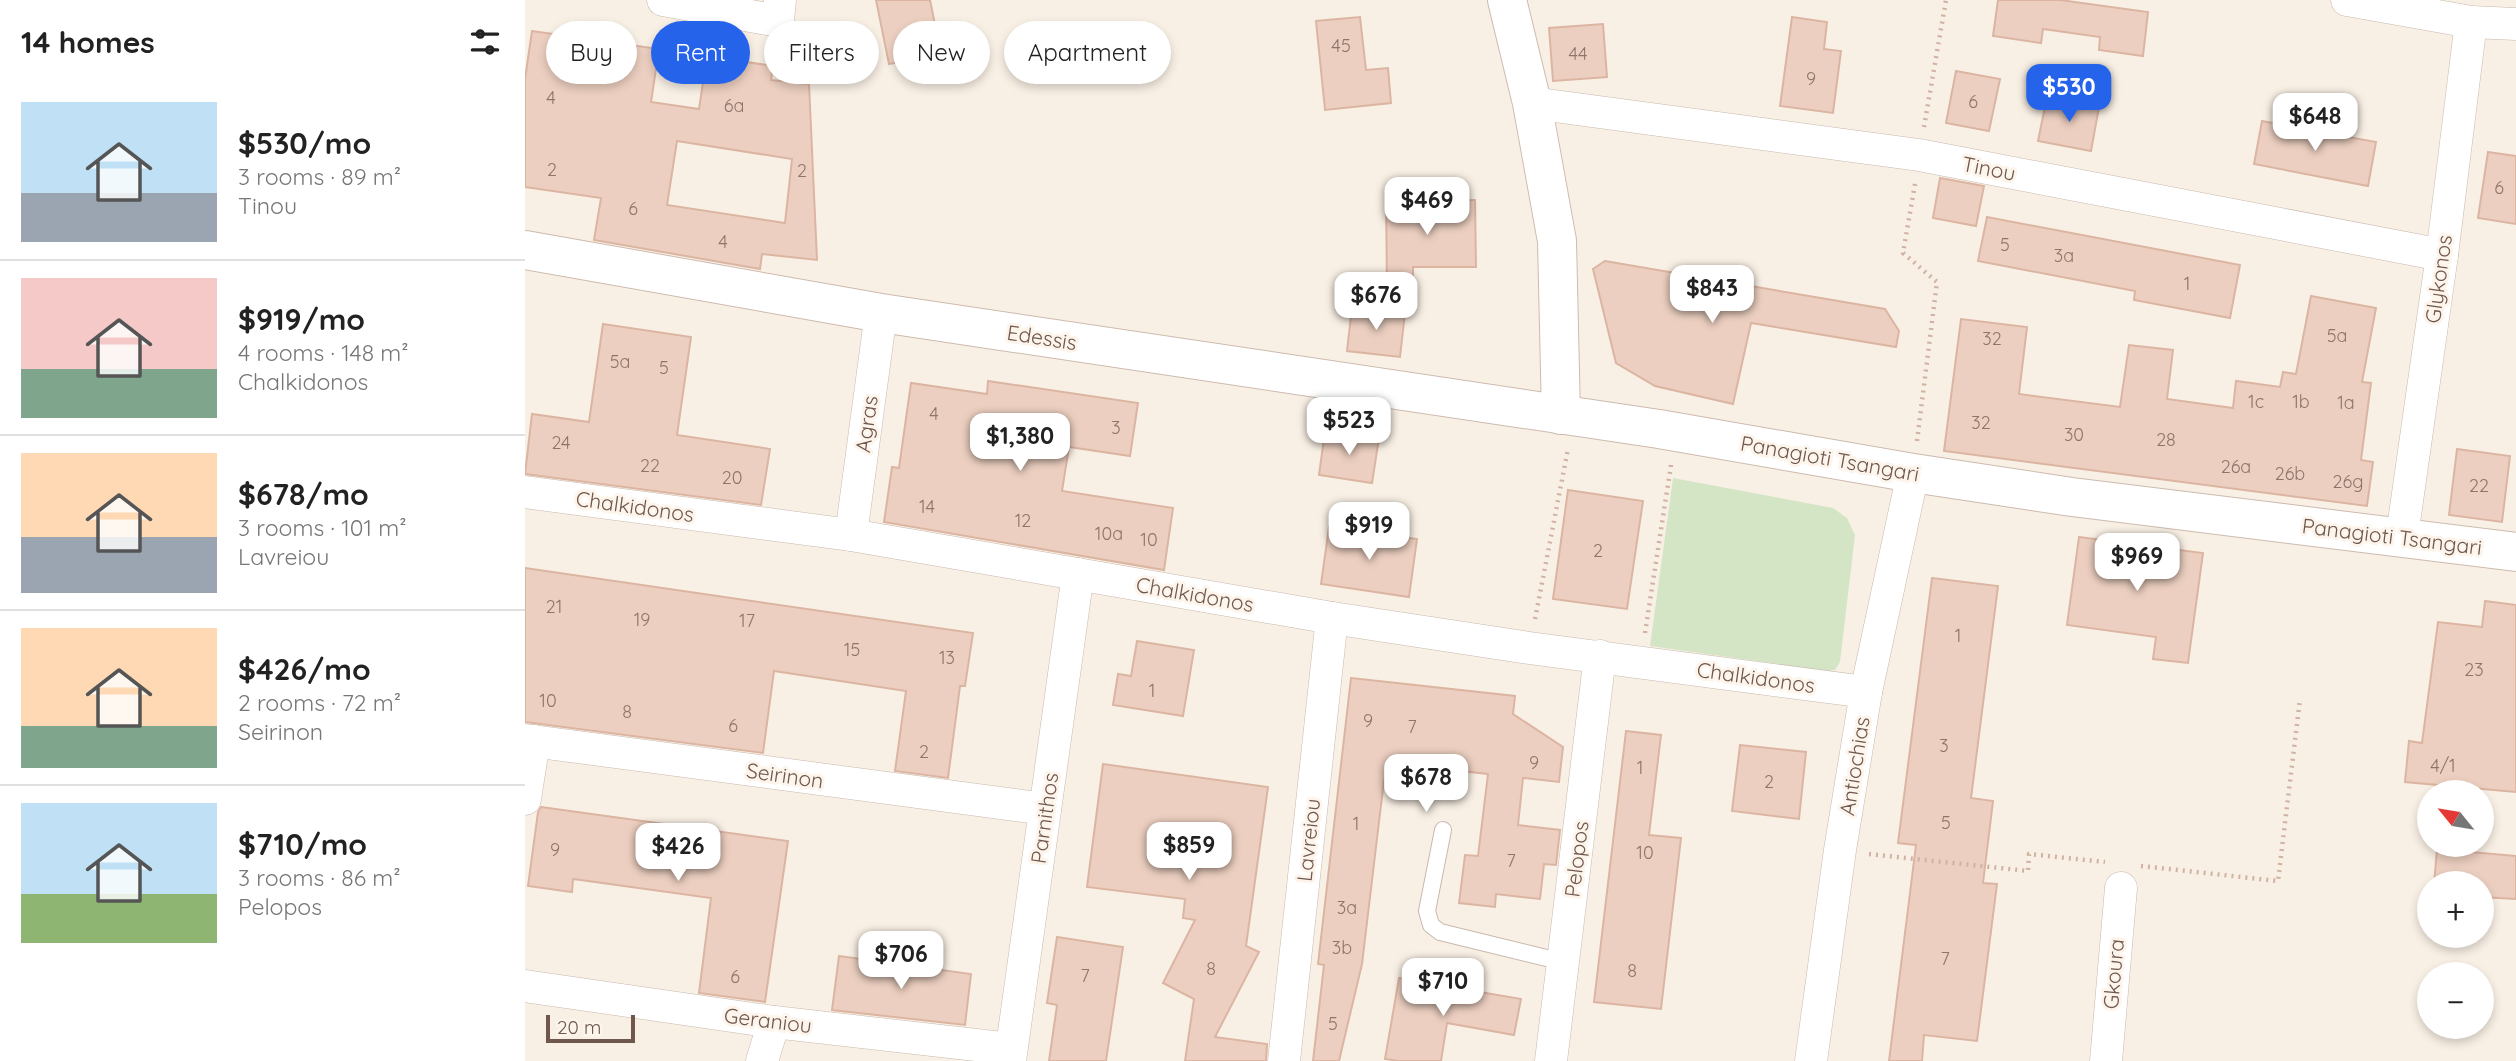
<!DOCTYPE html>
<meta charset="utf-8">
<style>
body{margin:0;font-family:Quicksand,sans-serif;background:#f2f2f2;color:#222;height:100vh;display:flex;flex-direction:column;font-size:26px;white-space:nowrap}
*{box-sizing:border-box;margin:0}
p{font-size:23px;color:#767676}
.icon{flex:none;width:38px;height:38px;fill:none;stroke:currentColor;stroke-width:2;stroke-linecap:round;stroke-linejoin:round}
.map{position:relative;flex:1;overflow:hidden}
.sheet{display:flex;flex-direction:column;background:#fff;width:525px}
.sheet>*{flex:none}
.banner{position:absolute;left:21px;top:21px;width:665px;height:63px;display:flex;gap:14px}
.needle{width:46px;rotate:300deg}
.tools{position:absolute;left:1892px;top:780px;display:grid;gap:14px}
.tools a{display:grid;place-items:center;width:77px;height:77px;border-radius:50%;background:#fff;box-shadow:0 4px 10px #0003;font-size:35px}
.scale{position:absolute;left:21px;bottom:18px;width:89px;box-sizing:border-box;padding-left:7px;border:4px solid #6f574d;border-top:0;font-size:19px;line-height:24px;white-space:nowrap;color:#6f574d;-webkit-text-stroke:5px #fdf5eb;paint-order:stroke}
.price{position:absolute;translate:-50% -60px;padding:0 16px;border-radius:14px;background:#fff;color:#222;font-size:23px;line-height:46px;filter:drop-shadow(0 2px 4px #0008)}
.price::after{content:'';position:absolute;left:50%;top:42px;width:21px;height:16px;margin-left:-10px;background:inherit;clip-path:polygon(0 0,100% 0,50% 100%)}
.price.current{background:#2563eb;color:#fff}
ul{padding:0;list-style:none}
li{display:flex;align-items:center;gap:21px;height:175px;padding:0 21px}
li+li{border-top:2px solid #e0e0e0}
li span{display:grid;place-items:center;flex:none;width:196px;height:140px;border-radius:0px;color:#555}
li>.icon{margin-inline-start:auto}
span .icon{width:84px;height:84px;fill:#fffc;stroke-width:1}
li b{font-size:30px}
h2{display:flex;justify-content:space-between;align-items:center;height:84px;padding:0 21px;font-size:30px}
.pill{padding:0 24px;border-radius:32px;background:#fff;box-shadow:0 4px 10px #0003;font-size:24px;line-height:63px}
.pill.current{background:#2563eb;color:#fff}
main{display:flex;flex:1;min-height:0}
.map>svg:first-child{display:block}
.green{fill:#d4e5c5}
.building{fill:#eccfc0;stroke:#dcb5a2;stroke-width:2;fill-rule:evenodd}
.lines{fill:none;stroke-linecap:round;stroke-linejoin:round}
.lane-casing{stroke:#c9b8ad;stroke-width:18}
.street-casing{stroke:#c9b8ad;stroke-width:33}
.secondary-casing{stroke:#cebaae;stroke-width:40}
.path{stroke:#d0b2a3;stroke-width:4.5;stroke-dasharray:2 5;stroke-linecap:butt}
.lane{stroke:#fff;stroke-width:16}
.street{stroke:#fff;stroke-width:32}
.secondary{stroke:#fff;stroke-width:38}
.labels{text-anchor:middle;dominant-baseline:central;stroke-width:6;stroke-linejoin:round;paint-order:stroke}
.number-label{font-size:18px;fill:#8e756a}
.street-label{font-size:21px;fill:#6f574d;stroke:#fdf5eb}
</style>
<main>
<section class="sheet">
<h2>14 homes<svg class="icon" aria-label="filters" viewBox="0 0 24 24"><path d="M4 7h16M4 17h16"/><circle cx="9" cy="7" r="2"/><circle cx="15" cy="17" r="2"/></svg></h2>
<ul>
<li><span style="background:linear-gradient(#bfe0f5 65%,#9aa5b1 0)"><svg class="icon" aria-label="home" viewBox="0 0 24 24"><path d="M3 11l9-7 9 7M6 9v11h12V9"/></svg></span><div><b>$530/mo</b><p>3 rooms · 89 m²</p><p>Tinou</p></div></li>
<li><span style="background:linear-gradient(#f6c9c9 65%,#7fa58c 0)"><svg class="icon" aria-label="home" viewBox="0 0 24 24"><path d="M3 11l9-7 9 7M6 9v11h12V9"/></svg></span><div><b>$919/mo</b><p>4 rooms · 148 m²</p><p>Chalkidonos</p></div></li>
<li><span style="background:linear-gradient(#ffd9b3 60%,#9aa5b1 0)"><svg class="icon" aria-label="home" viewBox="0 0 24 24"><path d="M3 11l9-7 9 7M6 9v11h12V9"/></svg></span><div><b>$678/mo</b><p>3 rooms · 101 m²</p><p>Lavreiou</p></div></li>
<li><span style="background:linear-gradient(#ffd9b3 70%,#7fa58c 0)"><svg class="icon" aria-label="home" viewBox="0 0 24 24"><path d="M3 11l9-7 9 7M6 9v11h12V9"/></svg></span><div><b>$426/mo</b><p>2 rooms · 72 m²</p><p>Seirinon</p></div></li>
<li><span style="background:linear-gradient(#bfe0f5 65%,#8fb573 0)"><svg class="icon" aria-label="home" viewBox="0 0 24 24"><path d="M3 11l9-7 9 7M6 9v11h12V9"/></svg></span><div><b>$710/mo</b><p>3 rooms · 86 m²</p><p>Pelopos</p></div></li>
</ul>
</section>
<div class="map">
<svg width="1991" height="1061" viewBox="0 0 1991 1061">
<rect width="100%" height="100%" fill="#f9f0e5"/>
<polygon class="green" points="1148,478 1308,508 1322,518 1330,535 1315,662 1310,670 1302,671 1125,646"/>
<g class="building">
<polygon points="351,0 405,0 416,54 364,64"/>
<polygon points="1473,0 1535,0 1623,12 1618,56 1574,50 1575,37 1518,29 1516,43 1468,36"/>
<polygon points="835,17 841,70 863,68 866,103 800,110 791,21"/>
<polygon points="1267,17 1302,22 1299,49 1316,51 1308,113 1255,106"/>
<polygon points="1078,24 1082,77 1028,81 1024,28"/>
<path d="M 7,31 L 134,49 L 126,102 L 174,109 L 182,56 L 248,66 L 246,80 L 284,84 L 292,260 L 237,254 L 235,269 L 69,240 L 76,198 L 0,187 L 0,79 ZM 152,141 L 267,159 L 260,223 L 142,205 Z"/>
<polygon points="1431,71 1475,79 1464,131 1421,123"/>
<polygon points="1522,97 1574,107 1566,151 1513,141"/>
<polygon points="1737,121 1851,142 1843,186 1729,164"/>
<polygon points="1963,152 1991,156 1991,224 1953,218"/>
<polygon points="1415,178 1459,186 1451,226 1408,218"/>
<polygon points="861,193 887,193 887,201 950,200 951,267 888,267 888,290 862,291"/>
<polygon points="1462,217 1715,265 1705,318 1609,300 1610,291 1453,261"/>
<polygon points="1080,261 1360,309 1374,331 1371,347 1226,323 1208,404 1130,386 1091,363 1068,269"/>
<polygon points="1786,296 1851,308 1837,382 1846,383 1836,460 1848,462 1842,506 1419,451 1436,319 1502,327 1494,394 1595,407 1604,345 1648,350 1642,399 1708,408 1711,381 1755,387 1758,372 1771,374"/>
<polygon points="827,307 880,313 875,357 822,351"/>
<polygon points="78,324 166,337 152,435 245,449 236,505 0,474 7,414 64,422"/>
<polygon points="463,381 613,403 605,456 544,447 537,491 648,508 639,570 359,522 367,467 374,468 386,383 462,394"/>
<polygon points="800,431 854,438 847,483 794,475"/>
<polygon points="1932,449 1985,456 1977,522 1924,515"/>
<polygon points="1043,490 1118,501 1102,609 1028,599"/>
<polygon points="804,527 892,539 884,597 796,584"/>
<polygon points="1554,537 1678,553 1663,663 1628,659 1631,637 1542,625"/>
<polygon points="0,568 448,633 440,686 435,686 423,778 370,771 381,691 249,671 238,753 0,722"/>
<polygon points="1407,578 1473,586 1446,798 1468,801 1458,883 1472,884 1452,1041 1399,1035 1397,1061 1364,1061 1391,845 1373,843"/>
<polygon points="1960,601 1991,605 1991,792 1880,782 1884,741 1897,743 1913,622 1957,627"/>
<polygon points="612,641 669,650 658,716 588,705 593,674 606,676"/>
<polygon points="826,678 990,696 988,714 1038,747 1034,782 998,778 993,825 1035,830 1031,865 1019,864 1015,899 971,894 970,907 934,903 940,855 953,856 963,774 869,764 859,780 837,964 814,1061 788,1061 799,965 793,964"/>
<polygon points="1101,731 1136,735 1124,835 1156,838 1136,1009 1069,1002"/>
<polygon points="1215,745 1281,752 1274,819 1207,811"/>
<polygon points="578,764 743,787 721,946 734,952 690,1037 742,1044 741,1061 660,1061 669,999 638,983 670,920 658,918 660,899 562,887"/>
<polygon points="16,807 263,841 240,1002 174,993 186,898 48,879 47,892 3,886 13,812"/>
<polygon points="1912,849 1991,856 1991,899 1956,897 1956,884 1909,884"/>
<polygon points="532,937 598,947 581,1061 524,1061 532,1005 522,1003"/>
<polygon points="314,956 446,974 440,1025 307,1010"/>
<polygon points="874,978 996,999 989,1035 922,1023 916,1061 874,1061 860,1059"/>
</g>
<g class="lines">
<defs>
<polyline id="lane" points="918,830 902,911 906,925 915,932 1038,962"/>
<g id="street">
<polyline points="138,0 253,21 255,0"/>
<polyline points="1822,0 1946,22 1991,24"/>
<polyline points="1007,103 1394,155 1917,255"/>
<polyline points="0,492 326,535 807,618 1004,648 1341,692"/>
<polyline points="326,535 356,313"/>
<polyline points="1877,536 1917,255 1946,22"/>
<polyline points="0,740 520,809"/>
<polyline points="0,799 9,741"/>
<polyline points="0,986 249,1022 486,1049"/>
<polyline points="237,1061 249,1022"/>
<polyline points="485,1061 553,574"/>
<polyline points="759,1061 807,618"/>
<polyline points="1026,1061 1075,656"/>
<polyline points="1286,1061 1315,850 1341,692 1388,473"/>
<polyline points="1581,1061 1596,888"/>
</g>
<g id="secondary">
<polyline points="982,0 1007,103 1032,241 1036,415"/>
<polyline points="0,250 356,313 1134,429 1388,473 1547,497 1991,552"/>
</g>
</defs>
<use href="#lane" class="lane-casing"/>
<use href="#street" class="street-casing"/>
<use href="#secondary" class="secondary-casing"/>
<g class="path">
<polyline points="1399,127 1421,0"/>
<polyline points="1390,184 1378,253 1412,282 1392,441"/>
<polyline points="1010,619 1043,449"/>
<polyline points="1120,633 1146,465"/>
<polyline points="1344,854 1503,871 1504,854 1580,862"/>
<polyline points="1616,866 1753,881 1775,699"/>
</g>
<use href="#lane" class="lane"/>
<use href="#street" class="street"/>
<use href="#secondary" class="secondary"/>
</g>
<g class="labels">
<g class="number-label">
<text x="816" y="45">45</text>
<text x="1053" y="53">44</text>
<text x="1286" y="78">9</text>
<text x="26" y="97">4</text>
<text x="1448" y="101">6</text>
<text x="209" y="105">6a</text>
<text x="27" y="169">2</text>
<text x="277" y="170">2</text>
<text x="1974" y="187">6</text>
<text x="108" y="208">6</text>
<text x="198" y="241">4</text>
<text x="1480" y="244">5</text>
<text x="1539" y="255">3a</text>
<text x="1662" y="283">1</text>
<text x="1812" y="335">5a</text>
<text x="1467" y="338">32</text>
<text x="95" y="361">5a</text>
<text x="139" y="367">5</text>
<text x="1731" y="401">1c</text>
<text x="1776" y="401">1b</text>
<text x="1821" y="402">1a</text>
<text x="409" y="413">4</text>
<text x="1456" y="422">32</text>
<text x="591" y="427">3</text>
<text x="1549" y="434">30</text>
<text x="1641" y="439">28</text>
<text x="36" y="442">24</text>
<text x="125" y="465">22</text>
<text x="1711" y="466">26a</text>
<text x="1765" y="473">26b</text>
<text x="207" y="477">20</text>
<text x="1823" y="481">26g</text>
<text x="1954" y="485">22</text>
<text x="402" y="506">14</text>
<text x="498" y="520">12</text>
<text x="584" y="533">10a</text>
<text x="624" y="539">10</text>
<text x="1073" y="550">2</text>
<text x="29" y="606">21</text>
<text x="117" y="619">19</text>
<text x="222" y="620">17</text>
<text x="1433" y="635">1</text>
<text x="327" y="649">15</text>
<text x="422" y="657">13</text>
<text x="1949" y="669">23</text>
<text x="627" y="690">1</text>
<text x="23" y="700">10</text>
<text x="102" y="711">8</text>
<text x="843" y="720">9</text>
<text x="208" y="725">6</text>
<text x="887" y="726">7</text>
<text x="1419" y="745">3</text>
<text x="399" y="751">2</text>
<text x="1009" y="762">9</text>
<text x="1918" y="765">4/1</text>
<text x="1115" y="767">1</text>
<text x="1244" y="781">2</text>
<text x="1421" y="822">5</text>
<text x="831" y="823">1</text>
<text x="30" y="849">9</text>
<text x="1120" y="852">10</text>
<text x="986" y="860">7</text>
<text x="822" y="907">3a</text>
<text x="817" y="947">3b</text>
<text x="1420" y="958">7</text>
<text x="686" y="968">8</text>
<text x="1107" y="970">8</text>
<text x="560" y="975">7</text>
<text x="210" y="976">6</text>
<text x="808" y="1023">5</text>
</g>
<g class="street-label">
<text transform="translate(1464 168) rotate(11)">Tinou</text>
<text transform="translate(1913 279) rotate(-82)">Glykonos</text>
<text transform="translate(517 337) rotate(9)">Edessis</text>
<text transform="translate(341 424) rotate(-82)">Agras</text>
<text transform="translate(1305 458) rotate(10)">Panagioti Tsangari</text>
<text transform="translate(110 506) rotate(8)">Chalkidonos</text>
<text transform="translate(1867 536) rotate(7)">Panagioti Tsangari</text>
<text transform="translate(670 594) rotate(10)">Chalkidonos</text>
<text transform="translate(1231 677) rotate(8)">Chalkidonos</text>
<text transform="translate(1329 766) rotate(-81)">Antiochias</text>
<text transform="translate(260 775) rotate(8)">Seirinon</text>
<text transform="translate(519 818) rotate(-82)">Parnithos</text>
<text transform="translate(783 840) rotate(-84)">Lavreiou</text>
<text transform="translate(1051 859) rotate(-83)">Pelopos</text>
<text transform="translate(1588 974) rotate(-85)">Gkoura</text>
<text transform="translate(243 1020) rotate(7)">Geraniou</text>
</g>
</g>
</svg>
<div class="tools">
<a><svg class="needle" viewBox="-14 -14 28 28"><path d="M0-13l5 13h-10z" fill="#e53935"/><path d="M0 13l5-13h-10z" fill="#767676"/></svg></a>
<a>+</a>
<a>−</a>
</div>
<div class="scale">20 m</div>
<b class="price current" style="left:1544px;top:124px">$530</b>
<b class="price" style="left:1790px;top:153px">$648</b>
<b class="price" style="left:902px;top:237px">$469</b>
<b class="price" style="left:1187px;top:325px">$843</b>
<b class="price" style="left:851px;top:332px">$676</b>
<b class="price" style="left:824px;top:457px">$523</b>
<b class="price" style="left:495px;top:473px">$1,380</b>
<b class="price" style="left:844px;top:562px">$919</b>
<b class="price" style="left:1612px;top:593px">$969</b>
<b class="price" style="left:901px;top:814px">$678</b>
<b class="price" style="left:664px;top:882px">$859</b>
<b class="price" style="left:153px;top:883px">$426</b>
<b class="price" style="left:376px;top:991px">$706</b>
<b class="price" style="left:918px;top:1018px">$710</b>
<div class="banner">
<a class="pill">Buy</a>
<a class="pill current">Rent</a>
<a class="pill">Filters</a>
<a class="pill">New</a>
<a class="pill">Apartment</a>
</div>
</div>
</main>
